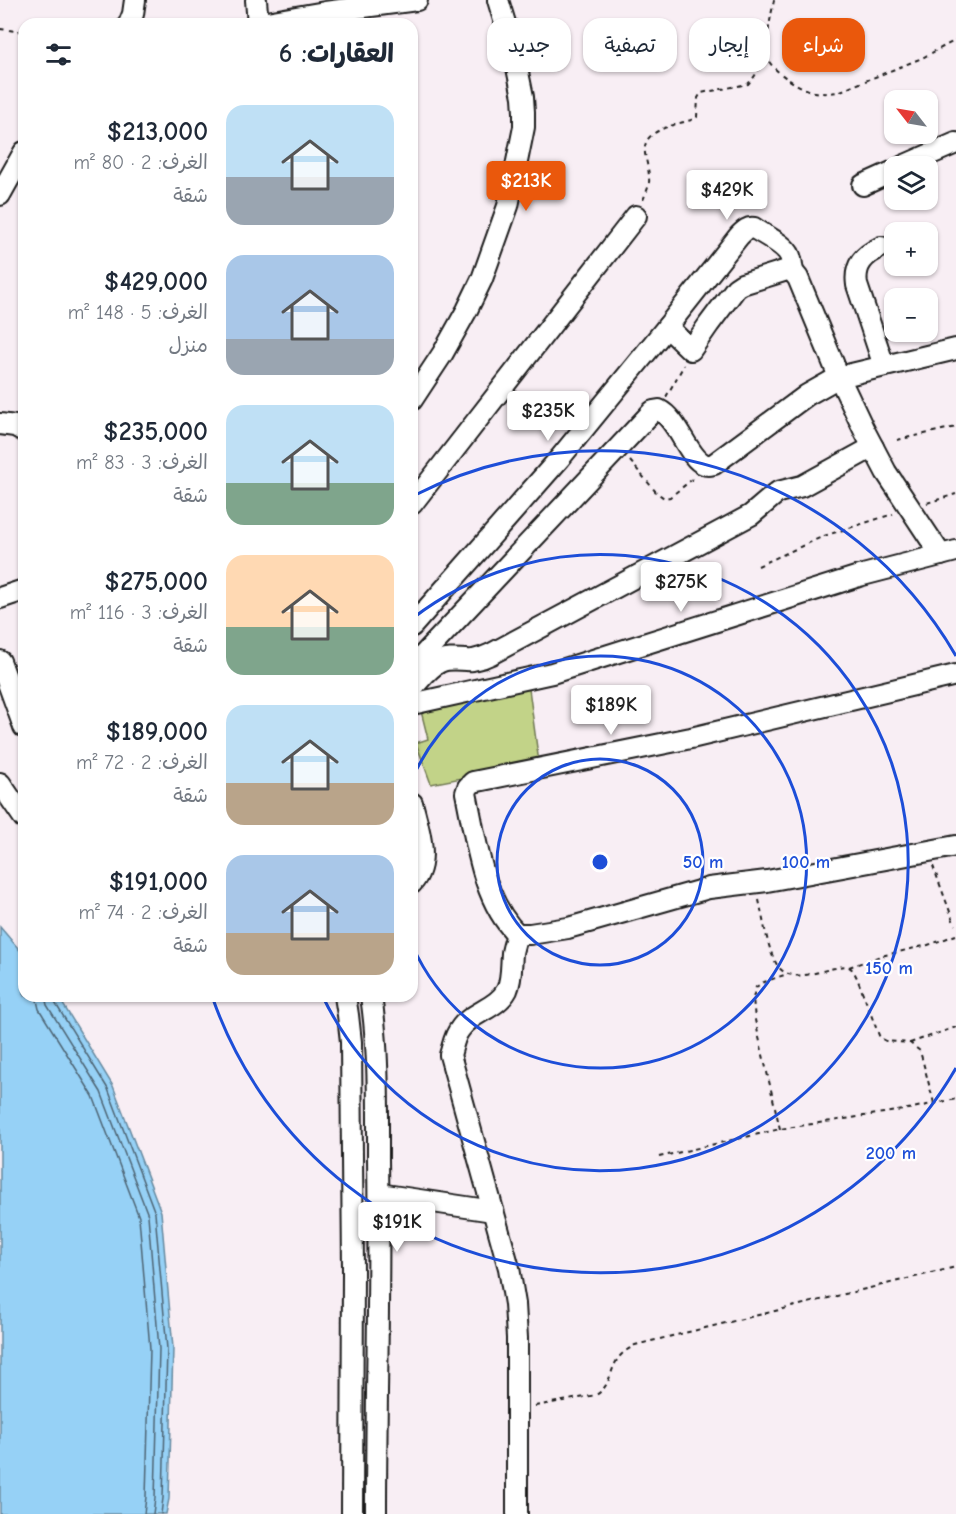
<!DOCTYPE html>
<html lang="ar">
<meta charset="utf-8">
<style>
body{margin:0;font-family:"Comic Neue","Playpen Sans Arabic",sans-serif;background:#f2f2f3;color:#1f2937;direction:rtl;height:100vh;display:flex;flex-direction:column;font-size:22px;white-space:nowrap}
*{box-sizing:border-box;margin:0}
p{font-size:20px;color:#747a83}
.icon{flex:none;width:33px;height:33px;fill:none;stroke:currentColor;stroke-width:2;stroke-linecap:round;stroke-linejoin:round}
.map{position:relative;flex:1;overflow:hidden;direction:ltr}
.drawer{position:absolute;left:18px;top:18px;width:400px;height:984px;display:flex;flex-direction:column;background:#fff;border-radius:18px;box-shadow:0 2px 4px #0004;direction:rtl}
.drawer>*{flex:none}
.top-card{position:absolute;left:436px;top:18px;width:429px;height:54px;direction:rtl;display:flex;gap:12px}
.needle{width:39px;rotate:301deg}
.buttons{position:absolute;left:884px;top:90px;display:grid;gap:12px}
.buttons a{display:grid;place-items:center;width:54px;height:54px;border-radius:12px;background:#fff;box-shadow:0 2px 4px #0004;font-size:30px}
.price{position:absolute;translate:-50% -51px;padding:0 14px;border-radius:6px;background:#fff;color:#222;font-size:20px;line-height:39px;filter:drop-shadow(0 2px 3px #0008)}
.price::after{content:'';position:absolute;left:50%;top:36px;width:18px;height:14px;margin-left:-9px;background:inherit;clip-path:polygon(0 0,100% 0,50% 100%)}
.price.selected{background:#ea580c;color:#fff}
ul{padding:0;list-style:none}
li{display:flex;align-items:center;gap:18px;height:150px;padding:0 24px}
li span{display:grid;place-items:center;flex:none;width:168px;height:120px;border-radius:18px;color:#555}
li>.icon{margin-inline-start:auto}
span .icon{width:72px;height:72px;fill:#fffc;stroke-width:1}
li b{font-size:26px}
h2{display:flex;justify-content:space-between;align-items:center;height:72px;padding:0 24px;font-size:26px}
.chip{padding:0 21px;border-radius:18px;background:#fff;box-shadow:0 2px 4px #0004;font-size:21px;line-height:54px}
.chip.selected{background:#ea580c;color:#fff}
.map>svg:first-child{display:block}
.green{fill:#c2d388;stroke:#6f7852;stroke-width:1.5}
.water{fill:#96d1f6;stroke:#65899f;stroke-width:1.5}
.lines{fill:none;stroke-linecap:round;stroke-linejoin:round}
.shore{stroke:#4d6473;stroke-width:1.5}
.minor-casing{stroke:#1c1c1c;stroke-width:24}
.path{stroke:#1c1c1c;stroke-width:2;stroke-dasharray:4.5 4.5;stroke-linecap:butt}
.minor{stroke:#fff;stroke-width:20}
.ring{fill:none;stroke:#1d4ed8;stroke-width:3}
.centre{fill:#1d4ed8;stroke:#fff;stroke-width:3}
.ring-label{font-size:18px;text-anchor:middle;font-weight:bold;fill:#1d4ed8;stroke:#fff;stroke-width:4.5;stroke-linejoin:round;paint-order:stroke}
</style>
<div class="map">
<svg width="956" height="1514" viewBox="0 0 956 1514">
<rect width="100%" height="100%" fill="#f8eef4"/>
<filter id="ink" filterUnits="userSpaceOnUse"><feTurbulence type="fractalNoise" baseFrequency=".0167" numOctaves="2"/><feDisplacementMap in="SourceGraphic" scale="12" xChannelSelector="R" yChannelSelector="G"/><feConvolveMatrix kernelMatrix="1 2 1 2 8 2 1 2 1" color-interpolation-filters="sRGB"/></filter>
<g filter="url(#ink)">
<polygon class="green" points="529,689 539,763 431,784 416,743 428,739 421,711"/>
<polygon class="water" points="0,927 24,955 24,996 58,996 113,1086 161,1212 173,1348 169,1499 166,1514 0,1514"/>
<g class="lines">
<g class="shore">
<polyline points="36,996 39,1009 93,1096 139,1217 150,1349 146,1497 144,1514"/>
<polyline points="45,996 47,1005 101,1092 148,1215 159,1349 155,1498 153,1514"/>
<polyline points="53,996 54,1001 108,1089 155,1213 167,1349 163,1498 161,1514"/>
</g>
<defs>
<g id="minor">
<polyline points="256,0 258,24"/>
<polyline points="129,24 133,14 135,0"/>
<polyline points="255,24 325,12 417,0"/>
<polyline points="903,166 956,143"/>
<polyline points="863,185 894,171"/>
<polyline points="0,195 24,152"/>
<path d="M 881,247 C 864,255 854,265 857,285 L 884,366"/>
<path d="M 667,327 L 739,236 C 744,231 747,227 754,228 C 764,235 786,245 790,256 C 792,261 792,267 793,272"/>
<polyline points="412,400 443,353 467,310 482,279 508,206 524,127 524,112 523,97 514,53 498,0"/>
<polyline points="0,424 15,426 24,431"/>
<polyline points="412,504 636,216"/>
<polyline points="0,598 24,590"/>
<polyline points="412,626 560,458 667,327 691,350 709,324 736,288 742,284 787,270 793,272 798,278 839,377 864,430 886,472 941,555"/>
<polyline points="0,661 24,727"/>
<path d="M 412,667 L 653,411 L 659,410 C 678,419 688,458 704,464 C 708,466 710,465 714,464 L 807,395 L 839,377 L 956,349"/>
<path d="M 412,688 C 420,680 429,667 440,662 C 450,657 462,661 473,660 C 479,659 485,657 491,654 L 751,515 L 778,492 L 802,486 L 873,447"/>
<polyline points="412,704 552,673 859,576 956,551"/>
<polyline points="0,783 24,818"/>
<path d="M 412,803 C 418,827 431,862 412,883"/>
<path d="M 517,934 C 482,900 476,839 466,793 L 468,787 L 473,782 L 691,738 L 956,675"/>
<polyline points="345,996 348,1015 351,1042 353,1271 352,1514"/>
<path d="M 371,996 C 379,1050 378,1105 378,1159 C 380,1277 376,1396 376,1514"/>
<polyline points="379,1194 493,1211"/>
<path d="M 517,1514 L 517,1338 L 515,1304 L 509,1268 L 450,1055 C 453,1046 454,1036 460,1029 C 471,1012 497,1009 507,990 C 512,979 511,965 512,953 C 513,947 515,941 517,934 L 530,934 L 568,928 L 709,888 L 767,881 L 956,846"/>
</g>
</defs>
<use href="#minor" class="minor-casing"/>
<g class="path">
<path d="M 774,0 C 772,11 764,48 767,57 C 771,71 801,89 815,92 C 823,94 830,93 838,92 L 922,58 L 956,40"/>
<polyline points="0,29 24,32"/>
<path d="M 643,200 C 646,193 650,185 649,178 C 649,159 635,143 658,131 C 669,125 682,123 694,119 L 697,117 L 698,98 L 701,93 L 748,84 L 754,77 L 767,56"/>
<polyline points="666,397 684,365"/>
<polyline points="897,440 956,427"/>
<polyline points="630,461 656,492 664,498 670,497 694,478"/>
<polyline points="927,503 956,494"/>
<polyline points="758,566 824,536 893,514"/>
<polyline points="933,866 953,920 956,925"/>
<path d="M 759,900 C 763,918 767,947 776,963 C 788,985 815,972 835,968 C 839,967 844,965 849,967 C 853,969 855,974 857,978 L 880,1038 L 886,1041 L 910,1043 L 920,1051 L 934,1103"/>
<polyline points="849,967 881,956 928,945 956,935"/>
<polyline points="910,1043 956,1027"/>
<polyline points="780,1129 755,1020 753,998 756,987 764,982 787,974"/>
<polyline points="659,1157 780,1129 903,1110 956,1099"/>
<path d="M 535,1406 L 596,1395 C 613,1385 609,1366 622,1354 C 626,1350 631,1348 635,1345 L 956,1267"/>
</g>
<use href="#minor" class="minor"/>
</g>
</g>
<g class="ring">
<circle cx="600" cy="862" r="103"/>
<path d="M413 777A206 206 0 1 1 413 947"/>
<path d="M413 618A308 308 0 1 1 323 997"/>
<path d="M956 1068A411 411 0 0 1 213 999M413 496A411 411 0 0 1 956 656"/>
</g>
<circle cx="600" cy="862" r="9" class="centre"/>
<g class="ring-label">
<text x="703" y="868">50 m</text>
<text x="806" y="868">100 m</text>
<text x="889" y="974">150 m</text>
<text x="891" y="1159">200 m</text>
</g>
</svg>
<div class="buttons">
<a><svg class="needle" viewBox="-14 -14 28 28"><path d="M0-13l5 13h-10z" fill="#e53935"/><path d="M0 13l5-13h-10z" fill="#747a83"/></svg></a>
<a><svg class="icon" aria-label="layers" viewBox="0 0 24 24"><path d="M12 4l9 5-9 5-9-5zM3 14l9 5 9-5"/></svg></a>
<a>+</a>
<a>−</a>
</div>
<b class="price selected" style="left:526px;top:212px">$213K</b>
<b class="price" style="left:727px;top:221px">$429K</b>
<b class="price" style="left:548px;top:442px">$235K</b>
<b class="price" style="left:681px;top:613px">$275K</b>
<b class="price" style="left:611px;top:736px">$189K</b>
<b class="price" style="left:397px;top:1253px">$191K</b>
<div class="top-card">
<a class="chip selected">شراء</a>
<a class="chip">إيجار</a>
<a class="chip">تصفية</a>
<a class="chip">جديد</a>
</div>
<section class="drawer">
<h2>العقارات: 6<svg class="icon" aria-label="filters" viewBox="0 0 24 24"><path d="M4 7h16M4 17h16"/><circle cx="9" cy="7" r="2"/><circle cx="15" cy="17" r="2"/></svg></h2>
<ul>
<li><span style="background:linear-gradient(#bfe0f5 60%,#9aa5b1 0)"><svg class="icon" aria-label="home" viewBox="0 0 24 24"><path d="M3 11l9-7 9 7M6 9v11h12V9"/></svg></span><div><b>$213,000</b><p>الغرف: 2 · 80 m²</p><p>شقة</p></div></li>
<li><span style="background:linear-gradient(#a9c7e8 70%,#9aa5b1 0)"><svg class="icon" aria-label="home" viewBox="0 0 24 24"><path d="M3 11l9-7 9 7M6 9v11h12V9"/></svg></span><div><b>$429,000</b><p>الغرف: 5 · 148 m²</p><p>منزل</p></div></li>
<li><span style="background:linear-gradient(#bfe0f5 65%,#7fa58c 0)"><svg class="icon" aria-label="home" viewBox="0 0 24 24"><path d="M3 11l9-7 9 7M6 9v11h12V9"/></svg></span><div><b>$235,000</b><p>الغرف: 3 · 83 m²</p><p>شقة</p></div></li>
<li><span style="background:linear-gradient(#ffd9b3 60%,#7fa58c 0)"><svg class="icon" aria-label="home" viewBox="0 0 24 24"><path d="M3 11l9-7 9 7M6 9v11h12V9"/></svg></span><div><b>$275,000</b><p>الغرف: 3 · 116 m²</p><p>شقة</p></div></li>
<li><span style="background:linear-gradient(#bfe0f5 65%,#b9a48a 0)"><svg class="icon" aria-label="home" viewBox="0 0 24 24"><path d="M3 11l9-7 9 7M6 9v11h12V9"/></svg></span><div><b>$189,000</b><p>الغرف: 2 · 72 m²</p><p>شقة</p></div></li>
<li><span style="background:linear-gradient(#a9c7e8 65%,#b9a48a 0)"><svg class="icon" aria-label="home" viewBox="0 0 24 24"><path d="M3 11l9-7 9 7M6 9v11h12V9"/></svg></span><div><b>$191,000</b><p>الغرف: 2 · 74 m²</p><p>شقة</p></div></li>
</ul>
</section>
</div>
